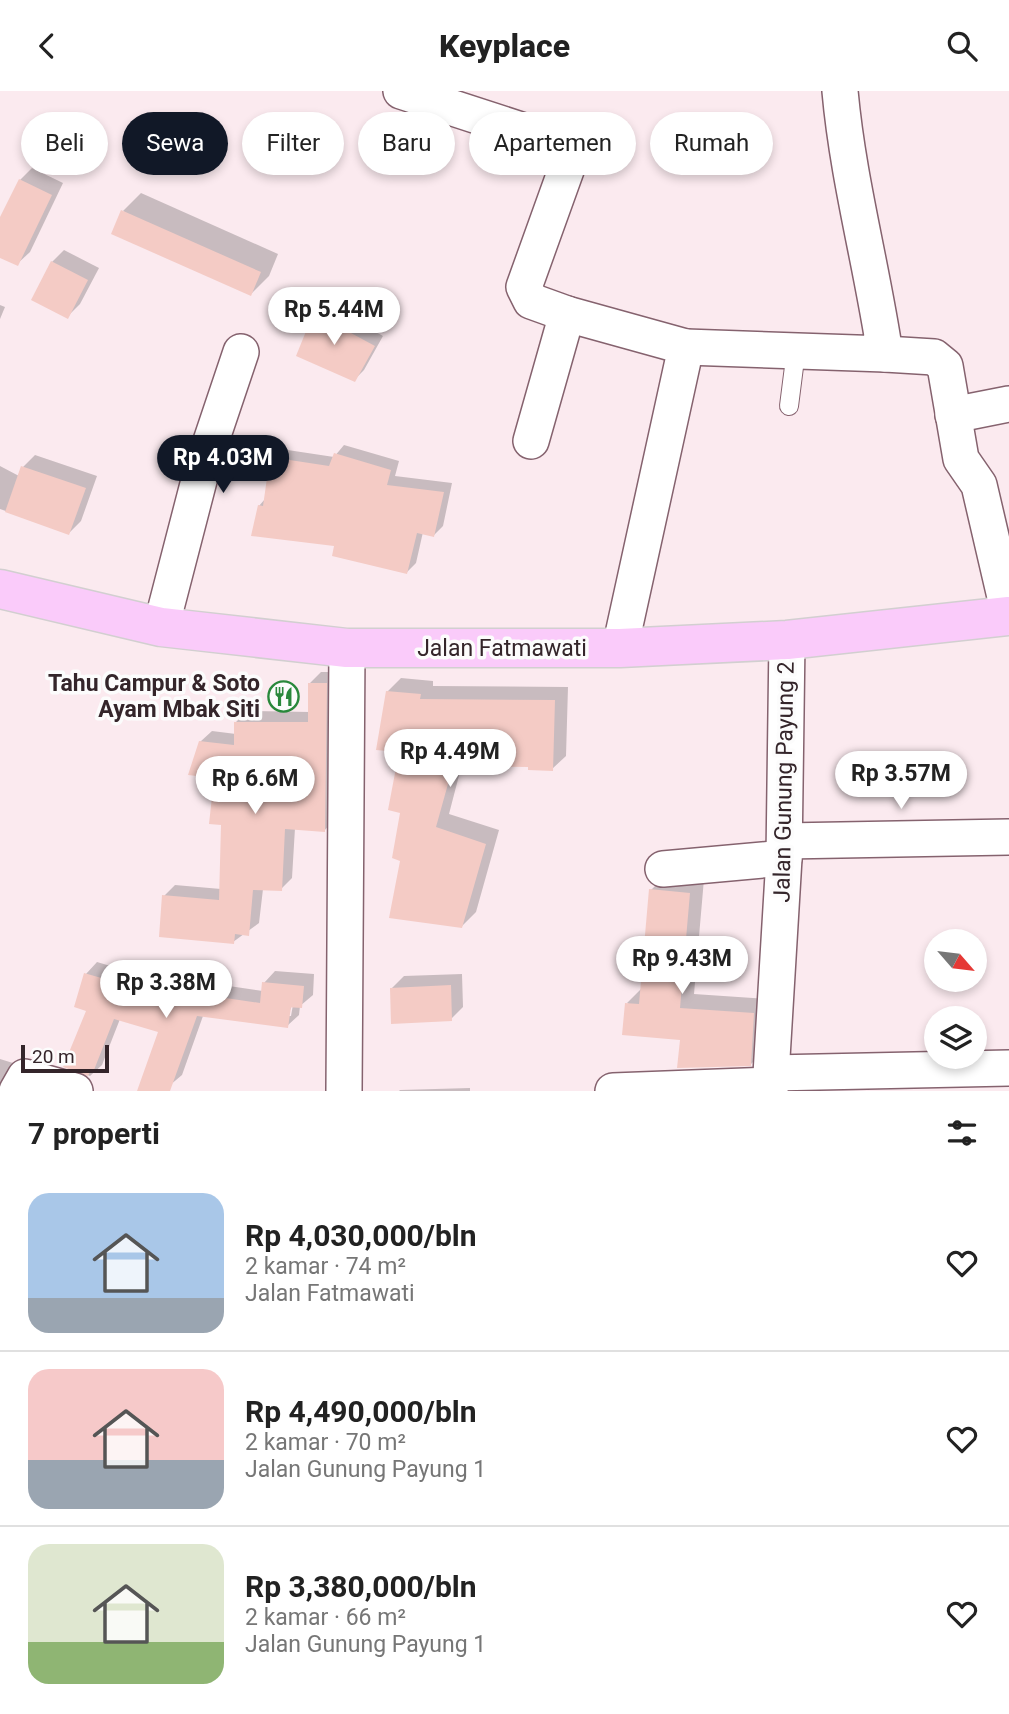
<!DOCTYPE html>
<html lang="id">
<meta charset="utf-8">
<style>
body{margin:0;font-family:Roboto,sans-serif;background:#f6f6f6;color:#222;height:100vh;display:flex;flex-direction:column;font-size:26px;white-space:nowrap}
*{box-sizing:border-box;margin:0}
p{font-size:23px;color:#767676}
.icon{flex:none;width:38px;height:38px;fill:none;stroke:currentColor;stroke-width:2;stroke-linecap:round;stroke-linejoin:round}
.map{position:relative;height:1000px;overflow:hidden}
.drawer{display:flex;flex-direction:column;background:#fff;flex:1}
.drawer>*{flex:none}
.banner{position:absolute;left:21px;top:21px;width:968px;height:63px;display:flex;gap:14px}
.needle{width:46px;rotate:118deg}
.buttons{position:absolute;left:924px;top:838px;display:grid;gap:14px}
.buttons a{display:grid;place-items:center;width:63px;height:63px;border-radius:50%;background:#fff;box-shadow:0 4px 10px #0003;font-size:35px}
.scale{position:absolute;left:21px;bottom:18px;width:88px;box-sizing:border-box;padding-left:7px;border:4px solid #34252a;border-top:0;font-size:19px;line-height:24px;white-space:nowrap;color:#34252a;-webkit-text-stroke:5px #fcfcfc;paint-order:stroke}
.price{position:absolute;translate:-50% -60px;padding:0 16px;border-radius:24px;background:#fff;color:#222;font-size:23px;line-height:46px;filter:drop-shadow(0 2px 4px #0008)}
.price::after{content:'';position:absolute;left:50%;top:42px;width:21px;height:16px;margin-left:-10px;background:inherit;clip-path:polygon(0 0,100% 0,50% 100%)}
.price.selected{background:#111827;color:#fff}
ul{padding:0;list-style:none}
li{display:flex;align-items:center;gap:21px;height:175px;padding:0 28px}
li+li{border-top:2px solid #e0e0e0}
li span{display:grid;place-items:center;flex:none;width:196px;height:140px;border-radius:21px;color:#555}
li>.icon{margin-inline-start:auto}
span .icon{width:84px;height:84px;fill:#fffc;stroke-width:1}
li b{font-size:30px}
h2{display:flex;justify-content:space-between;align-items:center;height:84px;padding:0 28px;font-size:30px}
.pill{padding:0 24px;border-radius:32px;background:#fff;box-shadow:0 4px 10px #0003;font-size:24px;line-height:63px}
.pill.selected{background:#111827;color:#fff}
header{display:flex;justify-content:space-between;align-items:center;height:91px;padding:0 28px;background:#fff;font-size:32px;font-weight:800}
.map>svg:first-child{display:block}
.shadow{fill:#0003;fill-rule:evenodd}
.building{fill:#f4cbc5}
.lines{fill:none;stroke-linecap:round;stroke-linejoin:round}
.service-casing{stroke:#85626e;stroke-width:20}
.minor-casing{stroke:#85626e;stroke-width:38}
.primary-casing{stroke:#d2cfd0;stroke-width:41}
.service{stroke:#fff;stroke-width:18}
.minor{stroke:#fff;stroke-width:35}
.primary{stroke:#facbfa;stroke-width:38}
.labels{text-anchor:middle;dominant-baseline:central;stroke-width:7;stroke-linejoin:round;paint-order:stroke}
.street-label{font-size:23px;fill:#34252a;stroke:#fcfcfc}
.poi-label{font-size:23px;font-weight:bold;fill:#34252a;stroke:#fcfcfc;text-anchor:end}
</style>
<header><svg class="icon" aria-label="back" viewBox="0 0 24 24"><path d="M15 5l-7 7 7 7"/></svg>Keyplace<svg class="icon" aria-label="search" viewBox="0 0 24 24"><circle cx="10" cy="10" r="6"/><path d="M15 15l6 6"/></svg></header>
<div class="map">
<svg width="1009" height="1000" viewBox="0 0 1009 1000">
<rect width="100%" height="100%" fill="#fbeaef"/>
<g class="shadow">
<polygon points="32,77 63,92 30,161 17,173 0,165 0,129 20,89"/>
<polygon points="141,102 278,163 269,185 251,203 123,120"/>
<polygon points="64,159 99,177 80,213 68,225 52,171"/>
<polygon points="326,209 350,218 347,225 383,245 364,279 354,289 316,219"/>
<polygon points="0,214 5,216 0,228"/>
<polygon points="344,354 399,370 395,385 452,392 443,435 434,444 423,441 416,472 407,481 336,453 259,415 265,408 272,367 281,358 334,366"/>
<polygon points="35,364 97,385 81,430 69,442 0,418 0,375 19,385 23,376"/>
<polygon points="321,581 337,581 335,728 324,740 295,737 292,787 281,798 263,798 259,832 233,851 164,805 175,794 221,798 223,733 216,686 200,651 212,640 236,643 236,631 247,620 310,621 310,592"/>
<polygon points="401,587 433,590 433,595 568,596 566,665 552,678 530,674 462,673 449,723 499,739 476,821 462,835 402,768 402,659 387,601"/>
<polygon points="666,784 704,788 694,903 769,908 766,958 751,973 681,947 627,912 642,897 651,799"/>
<path d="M 97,871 L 154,888 L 166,876 L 197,880 L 195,890 L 263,900 L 264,892 L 275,880 L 314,883 L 313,904 L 300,915 L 299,924 L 287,935 L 203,925 L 182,984 L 163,1000 L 154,1000 L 161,940 L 120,928 L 102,974 L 90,985 L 66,975 L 88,919 L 86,883 ZM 294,908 L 291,925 L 288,925 Z"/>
<polygon points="462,883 463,916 451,928 392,897 404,885"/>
<polygon points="0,968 13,972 0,1000"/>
<polygon points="470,997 470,1000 399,1000 400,999"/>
</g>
<g class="building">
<polygon points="19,88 52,104 18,175 0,167 0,126"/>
<polygon points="121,119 261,181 251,205 111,143"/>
<polygon points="51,170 88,189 68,228 31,209"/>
<polygon points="315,218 341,228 338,235 375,255 355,291 296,265"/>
<polygon points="334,362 391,379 387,394 444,401 434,446 417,442 407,483 332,465 334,455 251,445 258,414 263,415 270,366 329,375"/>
<polygon points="21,375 86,397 69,444 5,421"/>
<polygon points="308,592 327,592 325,741 285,738 282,800 253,799 249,845 235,843 234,853 159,846 162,804 219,809 221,734 209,733 214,687 188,684 199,650 234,654 234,631 308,631"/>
<polygon points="386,600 421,603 420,608 555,609 553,680 528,679 528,676 453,675 436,736 486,753 462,837 389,827 400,770 392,767 400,722 388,719 399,661 376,659"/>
<polygon points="649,798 690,802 680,917 754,922 751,975 677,977 680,949 622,944 625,912 639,913"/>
<polygon points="84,882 150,901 153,886 186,892 185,901 260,912 262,891 304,895 302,917 286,916 291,916 288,937 197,925 170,1000 137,1000 158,941 114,928 94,979 91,978 88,985 63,976 86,920 74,916"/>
<polygon points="451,894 452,930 391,933 390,897"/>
</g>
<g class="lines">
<defs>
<polyline id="service" points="789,315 796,260"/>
<g id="minor">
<polyline points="401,0 533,43 568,63 570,68 524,196 531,210 567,223"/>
<path d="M 686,256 L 885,263 C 872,175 848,89 840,0"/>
<polyline points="885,263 934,266 945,275 961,368 979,394 1009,523"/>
<polyline points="953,324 1009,313"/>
<polyline points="531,350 567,223 686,256 620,557"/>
<polyline points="161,536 203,374 241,261"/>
<polyline points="785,750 1009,746"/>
<polyline points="663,778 784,767"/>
<polyline points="772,982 1009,977"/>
<polyline points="17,1000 25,986 75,1000"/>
<polyline points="344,1000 347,557"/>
<polyline points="613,1000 770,994"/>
<polyline points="770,1000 784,767 787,549"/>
</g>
<polyline id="primary" points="0,498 161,536 347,557 620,557 787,549 1009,525"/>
</defs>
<use href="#service" class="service-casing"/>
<use href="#minor" class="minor-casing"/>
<use href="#primary" class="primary-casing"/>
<use href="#service" class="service"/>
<use href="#minor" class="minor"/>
<use href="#primary" class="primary"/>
</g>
<defs>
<symbol id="restaurant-ring" viewBox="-11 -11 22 22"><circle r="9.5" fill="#fcfcfc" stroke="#29883b" stroke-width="1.5"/><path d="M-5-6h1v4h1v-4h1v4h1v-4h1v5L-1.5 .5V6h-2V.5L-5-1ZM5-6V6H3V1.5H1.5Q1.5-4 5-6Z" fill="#29883b"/></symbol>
</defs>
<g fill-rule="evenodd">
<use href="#restaurant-ring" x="266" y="588" width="35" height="35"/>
</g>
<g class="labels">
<g class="street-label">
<text x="502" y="557">Jalan Fatmawati</text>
<text transform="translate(784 691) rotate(-89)">Jalan Gunung Payung 2</text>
</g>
<g class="poi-label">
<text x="260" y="592">Tahu Campur &amp; Soto<tspan x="260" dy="26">Ayam Mbak Siti</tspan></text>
</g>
</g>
</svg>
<div class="buttons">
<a><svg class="needle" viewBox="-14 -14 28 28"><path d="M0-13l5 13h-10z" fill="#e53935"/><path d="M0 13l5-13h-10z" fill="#767676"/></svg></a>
<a><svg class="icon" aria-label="layers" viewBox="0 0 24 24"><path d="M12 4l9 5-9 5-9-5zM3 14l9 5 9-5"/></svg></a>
</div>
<div class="scale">20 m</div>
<b class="price" style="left:334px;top:256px">Rp 5.44M</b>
<b class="price selected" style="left:223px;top:404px">Rp 4.03M</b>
<b class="price" style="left:450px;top:698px">Rp 4.49M</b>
<b class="price" style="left:901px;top:720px">Rp 3.57M</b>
<b class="price" style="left:255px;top:725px">Rp 6.6M</b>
<b class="price" style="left:682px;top:905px">Rp 9.43M</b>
<b class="price" style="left:166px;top:929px">Rp 3.38M</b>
<div class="banner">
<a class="pill">Beli</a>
<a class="pill selected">Sewa</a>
<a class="pill">Filter</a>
<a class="pill">Baru</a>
<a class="pill">Apartemen</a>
<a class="pill">Rumah</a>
</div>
</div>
<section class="drawer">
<h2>7 properti<svg class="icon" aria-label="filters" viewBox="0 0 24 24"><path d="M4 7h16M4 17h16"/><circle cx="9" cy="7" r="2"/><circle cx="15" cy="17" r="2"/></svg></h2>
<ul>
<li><span style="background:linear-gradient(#a9c7e8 75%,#9aa5b1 0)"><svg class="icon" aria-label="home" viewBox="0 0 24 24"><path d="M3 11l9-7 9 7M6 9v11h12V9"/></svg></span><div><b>Rp 4,030,000/bln</b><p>2 kamar · 74 m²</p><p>Jalan Fatmawati</p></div><svg class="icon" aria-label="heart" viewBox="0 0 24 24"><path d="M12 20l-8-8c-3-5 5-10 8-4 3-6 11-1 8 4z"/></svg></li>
<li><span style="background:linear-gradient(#f6c9c9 65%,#9aa5b1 0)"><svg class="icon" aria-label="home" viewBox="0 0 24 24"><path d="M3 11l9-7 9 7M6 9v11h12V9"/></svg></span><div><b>Rp 4,490,000/bln</b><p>2 kamar · 70 m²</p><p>Jalan Gunung Payung 1</p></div><svg class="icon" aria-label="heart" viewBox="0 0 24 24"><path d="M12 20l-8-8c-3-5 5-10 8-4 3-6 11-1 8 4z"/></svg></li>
<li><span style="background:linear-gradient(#dfe7d0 70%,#8fb573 0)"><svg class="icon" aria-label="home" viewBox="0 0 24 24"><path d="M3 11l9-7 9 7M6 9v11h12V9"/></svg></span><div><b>Rp 3,380,000/bln</b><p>2 kamar · 66 m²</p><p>Jalan Gunung Payung 1</p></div><svg class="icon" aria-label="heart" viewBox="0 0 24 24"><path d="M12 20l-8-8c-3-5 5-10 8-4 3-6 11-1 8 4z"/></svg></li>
</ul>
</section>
